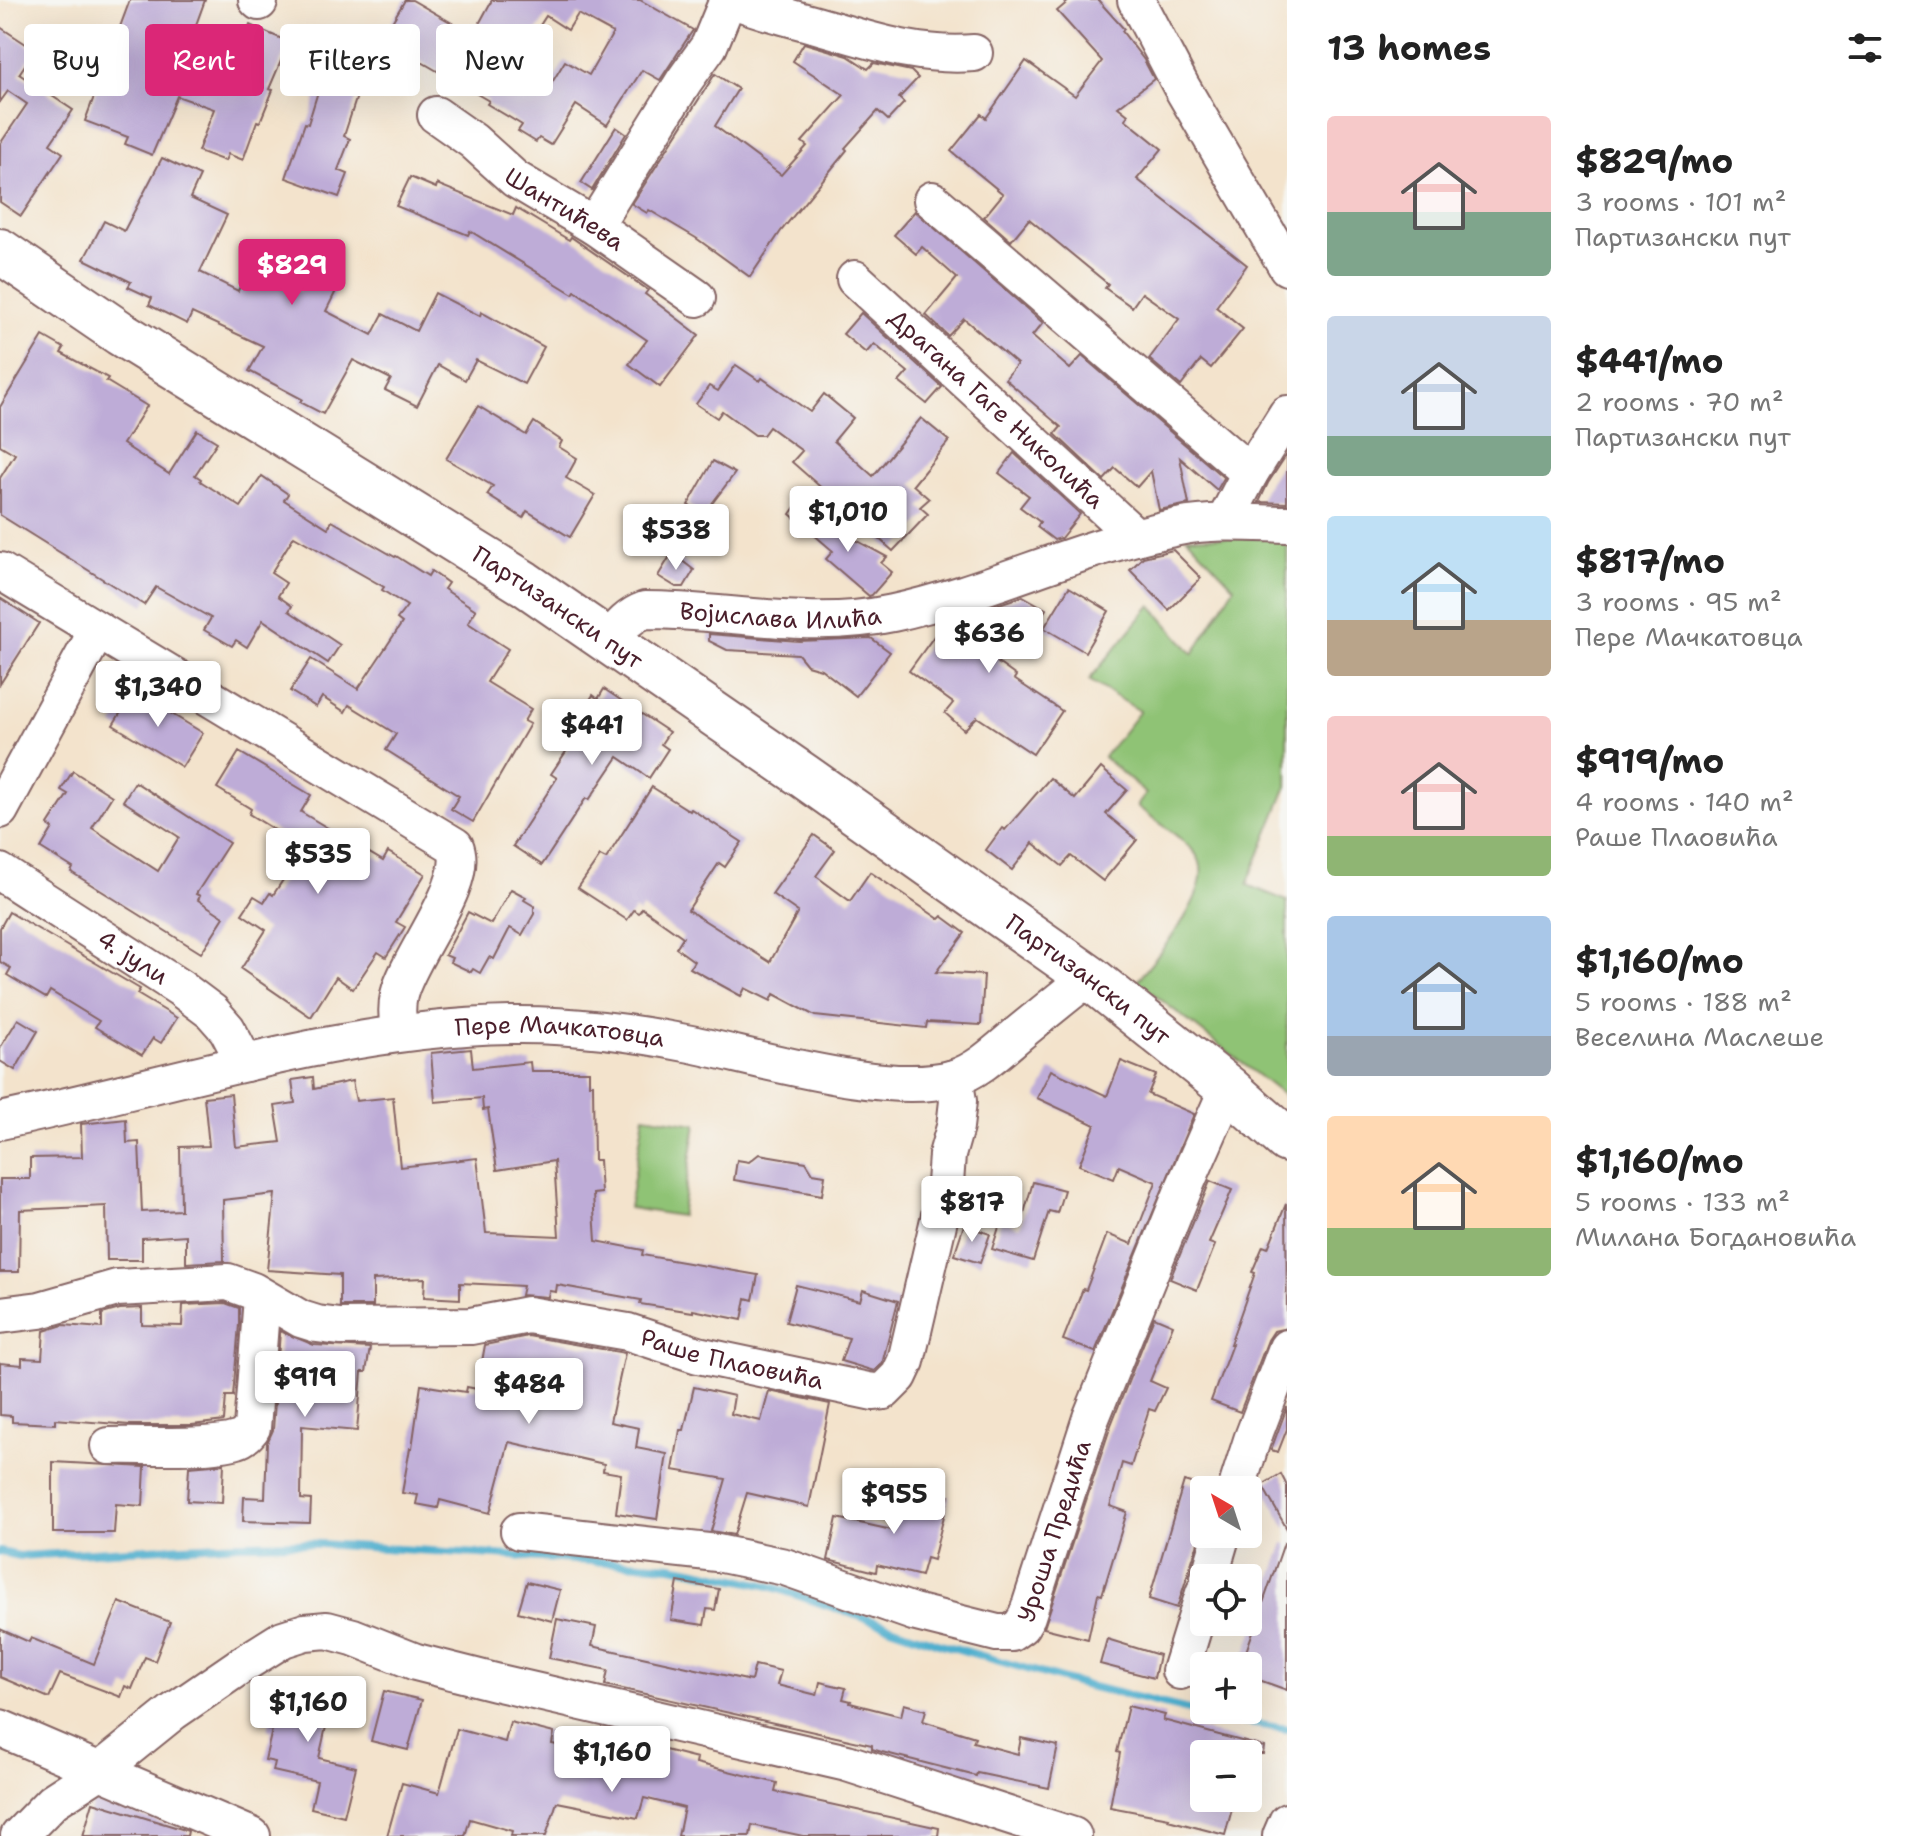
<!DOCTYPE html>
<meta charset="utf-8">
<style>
body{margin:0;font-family:"Shantell Sans",sans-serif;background:#f2f2f2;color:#222;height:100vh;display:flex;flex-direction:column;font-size:30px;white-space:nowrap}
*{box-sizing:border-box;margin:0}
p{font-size:26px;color:#767676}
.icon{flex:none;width:44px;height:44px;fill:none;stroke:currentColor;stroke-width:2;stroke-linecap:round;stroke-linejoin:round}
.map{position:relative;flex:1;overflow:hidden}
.panel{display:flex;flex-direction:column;background:#fff;width:640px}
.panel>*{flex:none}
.top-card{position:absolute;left:24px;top:24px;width:760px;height:72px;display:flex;gap:16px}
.needle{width:52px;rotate:321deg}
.buttons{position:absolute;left:1190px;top:1476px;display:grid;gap:16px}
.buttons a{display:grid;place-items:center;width:72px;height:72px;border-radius:8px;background:#fff;box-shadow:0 8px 32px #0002;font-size:40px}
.price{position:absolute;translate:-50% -68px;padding:0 18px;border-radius:8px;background:#fff;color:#222;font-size:26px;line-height:52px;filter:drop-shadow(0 2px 4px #0008)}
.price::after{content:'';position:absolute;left:50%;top:48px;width:24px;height:18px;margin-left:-12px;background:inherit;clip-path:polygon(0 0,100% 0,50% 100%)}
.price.on{background:#db2777;color:#fff}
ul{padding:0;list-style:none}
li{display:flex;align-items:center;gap:24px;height:200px;padding:0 40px}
li span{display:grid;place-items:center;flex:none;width:224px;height:160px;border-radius:8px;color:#555}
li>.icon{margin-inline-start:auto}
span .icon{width:96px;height:96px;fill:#fffc;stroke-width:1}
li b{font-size:34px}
h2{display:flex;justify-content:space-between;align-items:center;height:96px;padding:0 40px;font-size:34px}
.chip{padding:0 28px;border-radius:8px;background:#fff;box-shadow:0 8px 32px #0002;font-size:28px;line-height:72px}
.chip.on{background:#db2777;color:#fff}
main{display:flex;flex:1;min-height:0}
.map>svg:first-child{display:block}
.green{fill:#8fc374;stroke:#6c7150;stroke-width:2}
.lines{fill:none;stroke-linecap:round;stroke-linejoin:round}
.stream{stroke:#50afce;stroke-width:8}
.building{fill:#beacd7;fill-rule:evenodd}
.minor-casing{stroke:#856463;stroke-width:40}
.major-casing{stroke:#856463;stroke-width:48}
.minor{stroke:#fff;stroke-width:36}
.major{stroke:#fff;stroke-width:44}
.labels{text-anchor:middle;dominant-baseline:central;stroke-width:7;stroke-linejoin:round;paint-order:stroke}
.street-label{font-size:24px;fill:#4a1f2b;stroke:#f6f6f2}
</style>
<main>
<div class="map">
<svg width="1287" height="1836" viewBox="0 0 1287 1836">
<rect width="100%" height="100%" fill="#f6f6f2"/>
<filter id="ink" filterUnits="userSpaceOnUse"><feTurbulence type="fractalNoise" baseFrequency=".0125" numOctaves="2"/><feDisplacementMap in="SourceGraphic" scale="16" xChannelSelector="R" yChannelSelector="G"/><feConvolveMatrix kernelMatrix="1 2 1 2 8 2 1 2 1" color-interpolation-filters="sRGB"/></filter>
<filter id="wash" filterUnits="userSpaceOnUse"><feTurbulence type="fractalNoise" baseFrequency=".006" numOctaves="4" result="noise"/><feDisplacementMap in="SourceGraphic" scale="32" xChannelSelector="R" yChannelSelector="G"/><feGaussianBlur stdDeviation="1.8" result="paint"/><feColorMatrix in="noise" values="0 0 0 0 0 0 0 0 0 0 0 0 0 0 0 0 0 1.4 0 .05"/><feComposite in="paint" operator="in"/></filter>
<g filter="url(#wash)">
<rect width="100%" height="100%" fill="#f3e3cc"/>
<g class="green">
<path d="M 1187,537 L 1287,538 L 1287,786 L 1247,885 L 1287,901 L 1287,1098 L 1137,981 C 1156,957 1222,885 1195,853 C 1181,836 1154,820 1137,806 L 1146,794 L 1104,757 L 1140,711 L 1089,680 L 1151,605 L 1193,654 L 1234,587 Z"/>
<polygon points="644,1116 696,1124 681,1216 629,1208"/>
</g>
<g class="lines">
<polyline class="stream" points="0,1552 19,1556 240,1544 303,1543 672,1566 770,1586 941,1644 1075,1683 1235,1721 1287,1729"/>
</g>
<g id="blocks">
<g class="building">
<polygon points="130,0 205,0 180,69 221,83 225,72 230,74 250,25 289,42 269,89 273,90 260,122 257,121 243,160 228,154 225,161 198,151 214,109 177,96 152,155 125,144 128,137 85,121"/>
<path d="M 405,0 L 412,0 L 473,35 L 492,0 L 640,0 L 693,30 L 660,80 L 642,70 L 607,125 L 576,105 L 551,145 L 539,138 L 536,142 L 518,131 L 522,125 L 487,104 L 489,101 L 382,39 ZM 578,14 L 613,33 L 589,75 L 565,61 L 545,94 L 510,72 L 546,16 L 568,30 Z"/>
<polygon points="1070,0 1098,0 1124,29 1122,31 1144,60 1154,79 1118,107 1128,115 1125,119 1162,149 1137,179 1247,265 1216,307 1243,329 1211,368 1201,360 1181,386 1149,359 1179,319 1142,293 1132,307 1105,288 1108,284 1029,219 1011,241 984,217 1003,194 951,151 981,114 986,118 1026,61 1075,96 1102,61 1057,11"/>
<polygon points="0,27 35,50 19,74 73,110 50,144 63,153 21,216 0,202 0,144 27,104 8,91 0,102"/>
<polygon points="804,43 848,56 868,69 874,63 911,71 918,78 899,98 904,103 888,120 878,111 845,148 847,150 781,231 750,277 696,238 649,210 647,213 632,204 715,74 738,89 715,126 781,175 807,146 802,142 844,95 793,61"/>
<polygon points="320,85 357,96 344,136 350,139 338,170 348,174 339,197 286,178 305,123 308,124"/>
<polygon points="616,127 626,134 592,190 581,183"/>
<polygon points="162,158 200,176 190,198 227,215 200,272 238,291 249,267 300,291 308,275 337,289 326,311 372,335 383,314 416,331 435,293 480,316 481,312 544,347 524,384 476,360 465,380 438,365 417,406 385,390 391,379 353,360 323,414 300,402 302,399 249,371 263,346 192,313 187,324 149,305 152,298 128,287 131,282 84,259 104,221 124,231"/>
<polygon points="410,177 436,188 437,184 513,215 516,208 569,240 571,237 648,290 645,294 699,335 660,387 629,364 647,340 575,291 573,294 470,231 468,235 396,206"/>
<polygon points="915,211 1043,323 1032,336 1070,369 1082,356 1224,478 1217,490 1180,458 1189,504 1159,510 1151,471 1137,487 1115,468 1104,480 1055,434 1061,427 1005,379 1017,364 964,319 948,336 926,315 957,278 922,247 916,254 894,235"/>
<polygon points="861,313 942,387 927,404 899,382 908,372 874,344 866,353 843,334"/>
<polygon points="43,336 64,348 61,353 108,378 106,381 147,406 123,444 169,474 197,430 217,442 195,475 201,479 200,481 241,507 262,476 288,494 284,500 328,528 332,521 395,557 396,556 428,576 431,571 448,583 444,589 476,610 468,623 508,649 487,682 531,709 524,721 530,724 473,822 451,809 459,796 386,750 396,734 349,705 345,712 322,697 316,707 290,691 311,659 358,689 402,623 397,619 407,606 382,590 384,587 294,536 271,573 286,583 278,596 292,606 289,611 340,645 328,663 263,620 247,647 236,640 232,646 204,630 211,618 156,587 144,605 0,515 0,478 15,454 0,445 0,407"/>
<polygon points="736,365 760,381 762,378 810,412 824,394 853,418 834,441 873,476 921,418 949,441 913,485 929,499 920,507 928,514 893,551 792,462 802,451 769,427 763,435 755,435 722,411 717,418 696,404 709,386 718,391"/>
<polygon points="478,406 526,435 534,422 562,441 559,447 577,458 566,478 595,495 570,537 527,511 523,518 487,495 493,486 446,459"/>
<polygon points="1014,453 1080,514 1061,538 1054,540 1037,527 1040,522 1020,507 1029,496 999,473"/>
<polygon points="1287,454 1287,503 1259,502 1268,483"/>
<polygon points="713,461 735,473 704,514 688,505"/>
<polygon points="795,507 887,557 881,563 892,572 872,595 869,596 826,559 833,551 790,514"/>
<polygon points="1173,550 1201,578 1169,610 1130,570 1143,557"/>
<polygon points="672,553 694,570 684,587 676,587 658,576"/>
<polygon points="1069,587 1109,611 1085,652 1044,628"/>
<polygon points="1023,596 1046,609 1035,628 1024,622 998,663 1016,676 1014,679 1062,711 1033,754 977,717 964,730 945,713 953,703 909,671 940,628 971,650 966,615"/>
<polygon points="0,598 39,623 0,684"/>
<polygon points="709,634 799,641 871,638 890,652 856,696 821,669 807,665 798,654 727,650 709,641"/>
<polygon points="604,689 669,732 661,744 668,749 649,778 618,757 589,800 586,798 542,865 513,846 557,778 551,774 579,732 572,728 593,695 598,699"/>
<polygon points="134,691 203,733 182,767 113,725"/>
<polygon points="239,752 311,795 301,812 383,861 388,852 425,874 396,922 405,927 386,957 378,952 353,989 336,977 311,1017 241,969 266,930 242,914 254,896 264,902 270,893 273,895 304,848 249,814 251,809 217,788"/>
<polygon points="1101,768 1127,790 1106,814 1137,840 1103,881 1071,856 1062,866 1033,843 1012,870 986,850 1002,828 1005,830 1050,778 1075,799"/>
<polygon points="73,771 112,796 92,828 158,871 179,837 123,801 135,782 229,843 196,894 200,896 198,900 224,917 201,953 71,872 73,868 41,848 53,828 48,825 68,794 61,790"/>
<polygon points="652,787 690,811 691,809 742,842 725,867 719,863 688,910 770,962 798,912 772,894 814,835 835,850 816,876 850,901 870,872 939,919 942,916 965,933 936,972 984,975 981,1025 927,1022 926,1028 815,1016 774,994 771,1001 745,988 741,996 690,968 694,961 676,948 683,937 642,908 639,913 634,910 627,920 578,888 600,856 606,859"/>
<polygon points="511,889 526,897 524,900 534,906 534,914 522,935 510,928 494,959 489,957 480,973 473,969 471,972 450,962 452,958 445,955 468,912 491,924"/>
<polygon points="9,912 140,989 137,994 177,1018 161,1043 153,1038 142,1055 95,1027 99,1021 50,991 46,998 7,975 11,968 0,962 0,928"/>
<polygon points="18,1019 38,1031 15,1070 0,1061 0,1048"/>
<polygon points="471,1049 473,1068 530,1062 531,1071 589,1071 589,1084 593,1084 594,1160 599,1160 601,1193 593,1194 596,1241 643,1250 642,1255 758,1275 753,1300 746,1298 742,1320 693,1310 693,1312 640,1304 641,1300 557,1285 556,1292 549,1291 548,1297 521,1295 523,1286 460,1283 460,1299 424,1297 425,1278 373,1280 373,1306 340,1306 340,1275 267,1270 275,1194 223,1200 224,1261 186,1263 186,1235 142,1238 142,1260 107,1260 106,1206 20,1210 19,1272 0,1272 0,1179 30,1179 30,1158 82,1157 81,1124 126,1119 127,1143 139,1142 142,1212 181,1210 180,1147 209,1146 204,1097 231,1094 236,1147 281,1142 275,1106 295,1103 292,1080 313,1077 314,1089 352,1081 356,1101 393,1097 400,1167 477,1158 486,1233 559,1236 554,1161 497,1170 488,1109 483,1110 482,1098 435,1102 431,1053"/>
<polygon points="1121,1061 1156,1075 1148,1094 1194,1114 1095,1352 1063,1340 1083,1289 1086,1290 1107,1234 1132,1244 1156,1182 1119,1166 1114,1179 1079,1165 1095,1125 1037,1098 1051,1070 1107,1096"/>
<polygon points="759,1154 806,1162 813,1173 825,1175 822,1195 734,1180 737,1160 749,1162"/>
<polygon points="1210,1181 1232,1190 1209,1243 1215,1245 1197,1290 1170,1279"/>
<polygon points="1033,1182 1064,1190 1057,1213 1049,1211 1033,1261 992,1249 1001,1221 1020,1227"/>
<polygon points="1286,1204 1287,1328 1274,1331 1268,1340 1240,1412 1211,1401 1232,1344 1230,1344 1255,1273 1252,1272 1263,1246 1268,1248"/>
<polygon points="964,1225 990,1234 980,1263 954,1255"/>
<polygon points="796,1285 860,1301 863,1290 898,1301 882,1364 874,1371 841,1361 849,1338 786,1322"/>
<polygon points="225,1303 239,1308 239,1324 233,1396 226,1396 224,1421 192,1425 130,1425 55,1419 55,1424 12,1422 12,1416 0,1415 0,1363 22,1365 22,1358 42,1359 44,1331 63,1325 102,1328 102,1314 120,1309 142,1308 142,1325 182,1326 183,1305"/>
<polygon points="1154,1317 1173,1325 1150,1381 1166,1388 1155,1411 1149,1409 1131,1466 1122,1463 1110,1506 1127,1512 1102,1595 1098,1594 1088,1639 1044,1628 1111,1425"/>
<polygon points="280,1331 314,1345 370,1348 366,1372 362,1372 357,1431 302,1426 301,1499 311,1500 310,1523 243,1521 244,1497 265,1498 267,1443 273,1430"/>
<polygon points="528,1336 625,1353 610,1422 639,1428 636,1448 667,1454 657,1519 616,1513 621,1474 603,1471 604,1464 509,1442 490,1513 440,1500 438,1508 416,1504 418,1495 402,1493 410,1448 412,1448 421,1385 466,1392 467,1387 477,1389 485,1345"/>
<polygon points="694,1387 734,1396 731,1414 761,1421 769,1391 830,1404 809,1507 747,1493 734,1535 711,1531 726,1479 673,1470 680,1430 684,1430"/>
<polygon points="1287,1407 1287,1429 1278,1452 1271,1450"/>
<polygon points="53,1462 145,1467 143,1506 116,1504 114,1533 53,1533"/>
<polygon points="224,1464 222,1503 187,1501 189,1467"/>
<polygon points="1281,1474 1287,1486 1287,1529 1262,1485"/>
<polygon points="1184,1481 1204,1487 1204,1524 1177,1608 1149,1599"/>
<polygon points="909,1486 949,1496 933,1560 926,1558 921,1576 877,1565 876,1572 828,1560 837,1518 892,1530 899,1503 904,1504"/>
<polygon points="1284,1543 1287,1544 1287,1690 1248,1676 1248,1666 1241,1666"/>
<polygon points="527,1582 560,1590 552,1621 518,1612"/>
<polygon points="678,1582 719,1589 715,1610 707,1609 704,1625 671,1620"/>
<polygon points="119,1602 170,1622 155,1661 145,1657 132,1689 125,1686 121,1697 60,1674 49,1698 0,1677 0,1629 29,1642 31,1638 94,1664"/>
<polygon points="557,1619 596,1627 592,1646 751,1681 755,1665 781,1671 777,1685 817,1695 820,1682 846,1688 843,1699 851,1701 850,1703 901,1716 904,1704 926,1710 923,1721 975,1737 973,1742 1018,1754 1021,1738 1058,1746 1049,1788 977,1773 976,1776 882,1752 872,1749 872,1745 605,1685 608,1670 549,1658"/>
<polygon points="1107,1639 1159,1655 1154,1678 1100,1664"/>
<polygon points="279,1679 334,1691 319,1758 356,1767 344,1816 311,1808 317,1781 273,1771 275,1762 265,1760 272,1730 268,1730"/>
<polygon points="384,1691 422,1700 408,1750 371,1741"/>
<polygon points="1128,1706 1165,1715 1163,1720 1264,1747 1263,1754 1204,1754 1204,1798 1235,1798 1225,1835 1168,1820 1169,1818 1110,1807 1120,1753 1117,1752"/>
<polygon points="510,1722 554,1733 552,1744 657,1766 661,1749 697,1758 696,1763 777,1783 775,1792 939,1828 938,1836 803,1836 752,1825 750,1836 678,1836 684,1808 644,1798 638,1818 557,1802 546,1836 511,1836 512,1831 470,1819 465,1836 387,1836 402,1783 439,1793 457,1729 505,1742"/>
<polygon points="93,1802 185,1830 188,1831 187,1836 83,1836"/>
</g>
</g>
</g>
<g filter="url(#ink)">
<use href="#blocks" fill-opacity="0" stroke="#856463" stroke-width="2"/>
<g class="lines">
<defs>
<g id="minor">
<polyline points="257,0 259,2"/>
<path d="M 734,0 C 763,12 792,18 823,27 C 876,42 918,57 974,53"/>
<polyline points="1136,0 1181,86 1287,267"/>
<path id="s1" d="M 436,115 L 473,141 L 515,179 L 594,226 L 697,298"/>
<polyline points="932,200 1250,473"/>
<polyline points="594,226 684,81 709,46 728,0"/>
<path id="s2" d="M 855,279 L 1136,537"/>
<polyline points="1225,521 1250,473 1287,414"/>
<path d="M 0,571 L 455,846 C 471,882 408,956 399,995 C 396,1008 397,1020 400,1033"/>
<path id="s3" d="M 609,641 C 620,627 628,616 645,610 C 728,610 811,631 893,613 C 990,592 1080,546 1178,527 C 1214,520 1250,523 1287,524"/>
<polyline points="0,810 97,631"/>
<path id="s4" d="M 0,872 L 180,988 L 212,1012 L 227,1029 L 245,1063"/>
<path id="s5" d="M 0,1121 C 169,1086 337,1028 511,1025 C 572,1024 631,1032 691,1044 C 759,1058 888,1097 954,1078 C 980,1070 1002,1047 1023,1030 C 1045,1012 1067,994 1089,977"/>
<path id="s6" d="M 0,1315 L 40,1310 L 117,1288 L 228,1282 L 253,1291 L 301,1319 L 317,1324 L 340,1327 L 471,1326 L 528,1315 L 628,1332 L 698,1355 L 873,1392 L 884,1391 L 899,1376 L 906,1361 L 944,1198 L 947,1155 L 955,1127 L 958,1101 L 954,1078"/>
<path d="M 109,1446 C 142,1445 208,1449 237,1440 C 244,1438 248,1433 252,1428 L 262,1297"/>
<polyline points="1236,1490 1252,1440 1287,1348"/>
<path id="s7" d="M 519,1531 L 717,1553 L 785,1567 L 913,1612 L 997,1633 L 1011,1633 L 1021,1626 L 1027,1616 L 1091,1418 L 1184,1188 L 1228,1088"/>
<polyline points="1209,1578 1222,1534"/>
<polyline points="1180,1671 1204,1593"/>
<polyline points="0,1728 252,1836"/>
<polyline points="19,1836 53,1801 101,1770 173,1712 240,1666 283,1639 305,1632 327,1630 353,1637 416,1662 495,1682 847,1763 1073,1836"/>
<polyline points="1281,1836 1287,1822"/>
</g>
<g id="major">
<path id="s8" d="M 0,251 L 120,333 L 524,583 L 804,776 L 1089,977 L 1228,1088 L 1287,1140"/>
</g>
</defs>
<use href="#minor" class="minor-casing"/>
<use href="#major" class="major-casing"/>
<use href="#minor" class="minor"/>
<use href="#major" class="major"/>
</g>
</g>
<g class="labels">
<g class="street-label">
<text stroke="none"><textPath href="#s1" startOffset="160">Шантићева</textPath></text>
<text stroke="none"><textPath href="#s2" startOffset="192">Драгана Гаге Николића</textPath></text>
<text stroke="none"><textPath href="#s8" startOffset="662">Партизански пут</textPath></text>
<text stroke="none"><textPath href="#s3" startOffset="184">Војислава Илића</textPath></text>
<text stroke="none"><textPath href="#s4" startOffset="158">4. јули</textPath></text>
<text stroke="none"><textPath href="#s8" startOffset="1310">Партизански пут</textPath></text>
<text stroke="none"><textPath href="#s5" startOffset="570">Пере Мачкатовца</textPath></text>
<text stroke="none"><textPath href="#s6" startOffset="752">Раше Плаовића</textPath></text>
<text stroke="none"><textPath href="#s7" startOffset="618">Уроша Предића</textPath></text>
</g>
</g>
</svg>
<div class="buttons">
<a><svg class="needle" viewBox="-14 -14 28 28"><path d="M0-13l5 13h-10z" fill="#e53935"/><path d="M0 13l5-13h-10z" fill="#767676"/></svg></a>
<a><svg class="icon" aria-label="locate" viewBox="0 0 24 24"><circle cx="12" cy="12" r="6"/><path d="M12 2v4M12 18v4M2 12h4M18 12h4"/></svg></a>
<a>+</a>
<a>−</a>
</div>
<b class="price on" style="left:292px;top:307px">$829</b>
<b class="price" style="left:848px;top:554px">$1,010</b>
<b class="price" style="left:676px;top:572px">$538</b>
<b class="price" style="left:989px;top:675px">$636</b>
<b class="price" style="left:158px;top:729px">$1,340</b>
<b class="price" style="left:592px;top:767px">$441</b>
<b class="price" style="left:318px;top:896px">$535</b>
<b class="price" style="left:972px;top:1244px">$817</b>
<b class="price" style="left:305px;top:1419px">$919</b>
<b class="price" style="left:529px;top:1426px">$484</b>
<b class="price" style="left:894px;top:1536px">$955</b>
<b class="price" style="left:308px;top:1744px">$1,160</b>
<b class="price" style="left:612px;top:1794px">$1,160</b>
<div class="top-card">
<a class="chip">Buy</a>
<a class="chip on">Rent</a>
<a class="chip">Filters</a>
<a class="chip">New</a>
</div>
</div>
<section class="panel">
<h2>13 homes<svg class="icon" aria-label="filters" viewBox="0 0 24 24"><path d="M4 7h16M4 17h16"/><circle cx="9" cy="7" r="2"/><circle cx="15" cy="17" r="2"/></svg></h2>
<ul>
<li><span style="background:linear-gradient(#f6c9c9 60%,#7fa58c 0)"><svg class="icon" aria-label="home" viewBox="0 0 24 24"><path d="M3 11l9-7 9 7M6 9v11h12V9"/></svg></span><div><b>$829/mo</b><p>3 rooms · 101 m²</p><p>Партизански пут</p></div></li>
<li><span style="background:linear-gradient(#c9d6e8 75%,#7fa58c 0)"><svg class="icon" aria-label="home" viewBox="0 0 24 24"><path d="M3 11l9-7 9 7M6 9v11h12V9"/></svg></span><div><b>$441/mo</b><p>2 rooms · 70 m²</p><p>Партизански пут</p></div></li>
<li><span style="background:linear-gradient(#bfe0f5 65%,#b9a48a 0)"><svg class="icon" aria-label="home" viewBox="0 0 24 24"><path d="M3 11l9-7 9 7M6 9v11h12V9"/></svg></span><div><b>$817/mo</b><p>3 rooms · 95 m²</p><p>Пере Мачкатовца</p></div></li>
<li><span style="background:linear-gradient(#f6c9c9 75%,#8fb573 0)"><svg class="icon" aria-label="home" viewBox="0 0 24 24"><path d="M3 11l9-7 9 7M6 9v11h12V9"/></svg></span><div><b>$919/mo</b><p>4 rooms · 140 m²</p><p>Раше Плаовића</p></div></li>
<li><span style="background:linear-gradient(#a9c7e8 75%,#9aa5b1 0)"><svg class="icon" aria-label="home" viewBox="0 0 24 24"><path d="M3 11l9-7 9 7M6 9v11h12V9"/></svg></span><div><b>$1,160/mo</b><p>5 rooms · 188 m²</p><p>Веселина Маслеше</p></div></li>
<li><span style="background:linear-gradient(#ffd9b3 70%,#8fb573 0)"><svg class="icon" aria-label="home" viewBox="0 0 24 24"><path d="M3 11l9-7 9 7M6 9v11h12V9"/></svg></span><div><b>$1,160/mo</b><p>5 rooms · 133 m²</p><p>Милана Богдановића</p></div></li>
</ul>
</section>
</main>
